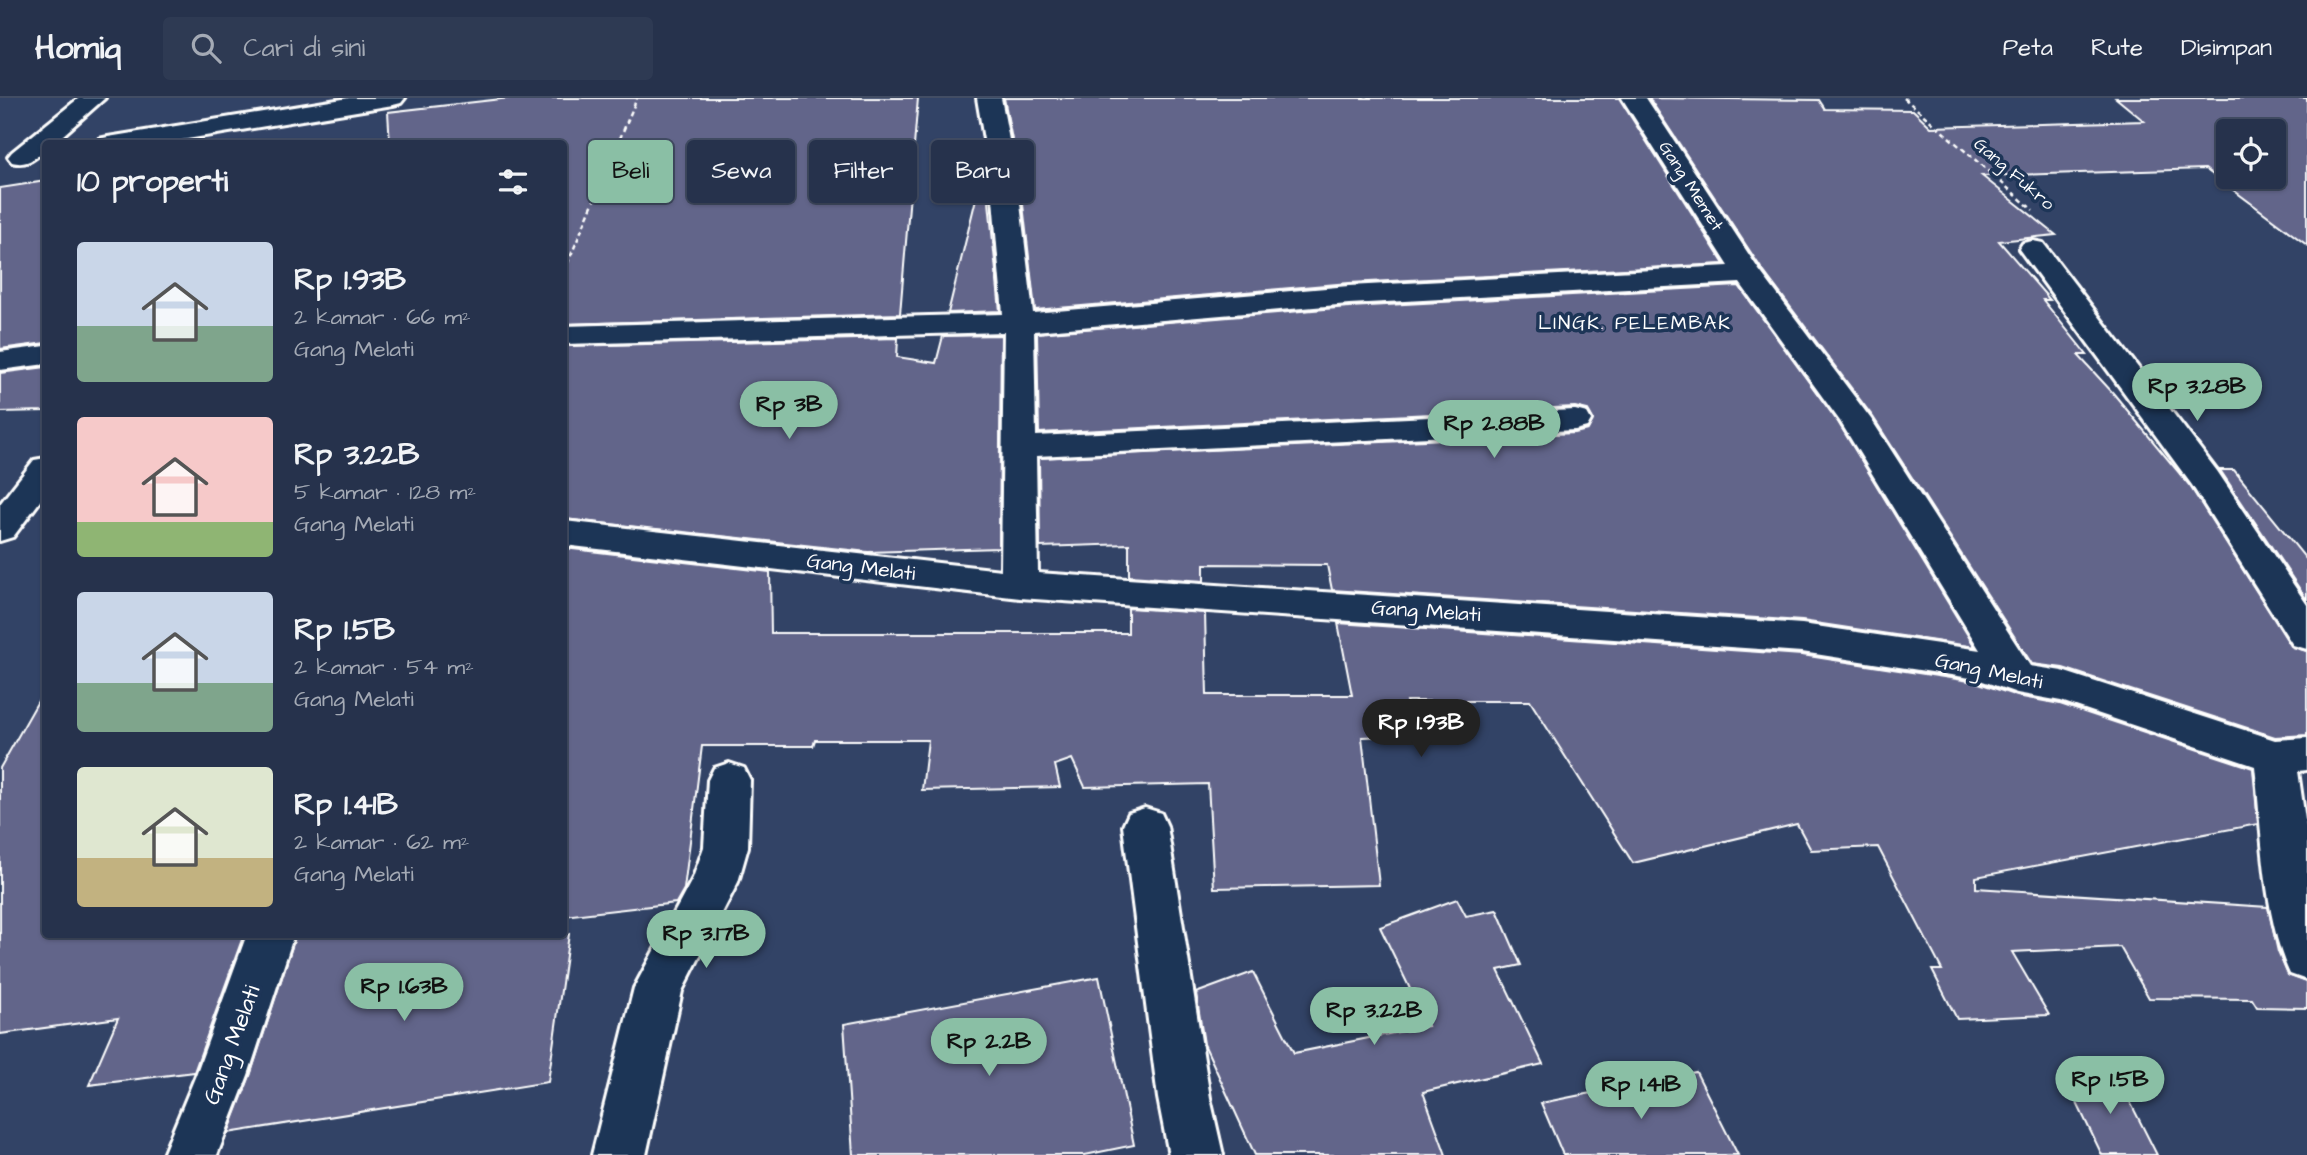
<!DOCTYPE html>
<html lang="id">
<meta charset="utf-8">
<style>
body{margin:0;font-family:"Architects Daughter",sans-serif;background:#2e3a53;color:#f1f3f6;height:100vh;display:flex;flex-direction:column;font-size:26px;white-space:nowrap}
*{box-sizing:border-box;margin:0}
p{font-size:23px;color:#a4aab5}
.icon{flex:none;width:38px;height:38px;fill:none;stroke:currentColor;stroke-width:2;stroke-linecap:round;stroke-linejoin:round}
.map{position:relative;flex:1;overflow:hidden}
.side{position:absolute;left:42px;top:42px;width:525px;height:798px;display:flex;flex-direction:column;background:#26324c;border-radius:7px;box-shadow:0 2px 5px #0004,0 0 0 2px #424d64}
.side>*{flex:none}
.hud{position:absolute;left:588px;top:42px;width:665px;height:63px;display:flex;gap:14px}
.buttons{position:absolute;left:2216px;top:21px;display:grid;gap:14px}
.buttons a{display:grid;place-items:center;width:70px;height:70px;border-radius:7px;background:#26324c;box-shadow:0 2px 5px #0004,0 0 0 2px #424d64;font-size:35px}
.price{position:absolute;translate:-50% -60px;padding:0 16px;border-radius:24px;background:#8abfa5;color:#111;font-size:23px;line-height:46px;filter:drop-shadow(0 2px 4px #0008)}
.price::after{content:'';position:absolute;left:50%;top:42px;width:21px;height:16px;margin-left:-10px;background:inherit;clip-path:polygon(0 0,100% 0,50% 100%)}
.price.selected{background:#222;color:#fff}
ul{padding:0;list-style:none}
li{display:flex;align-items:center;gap:21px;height:175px;padding:0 35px}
li span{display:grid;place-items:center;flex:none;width:196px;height:140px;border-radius:7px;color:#555}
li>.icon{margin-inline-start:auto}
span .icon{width:84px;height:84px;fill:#fffc;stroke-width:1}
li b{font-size:30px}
h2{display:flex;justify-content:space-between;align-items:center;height:84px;padding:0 35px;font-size:30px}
.tag{padding:0 24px;border-radius:7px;background:#26324c;box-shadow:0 2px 5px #0004,0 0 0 2px #424d64;font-size:24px;line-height:63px}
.tag.selected{background:#8abfa5;color:#111}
header{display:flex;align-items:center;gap:42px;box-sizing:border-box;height:98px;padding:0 35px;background:#26324c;border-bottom:2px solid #424d64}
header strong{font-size:33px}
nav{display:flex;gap:38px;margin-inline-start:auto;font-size:24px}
.search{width:490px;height:63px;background:#2e3a53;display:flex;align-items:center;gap:18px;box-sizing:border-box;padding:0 24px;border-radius:7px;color:#a4aab5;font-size:26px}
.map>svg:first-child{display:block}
.building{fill:#62658a;stroke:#fff;stroke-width:2;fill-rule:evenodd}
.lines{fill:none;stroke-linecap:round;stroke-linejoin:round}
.minor-casing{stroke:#fff;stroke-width:6}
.path{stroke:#fff;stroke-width:2.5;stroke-dasharray:5 3.5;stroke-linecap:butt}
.minor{fill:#1d3557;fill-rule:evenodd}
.labels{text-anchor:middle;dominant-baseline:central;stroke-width:7;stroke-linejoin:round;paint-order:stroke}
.far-street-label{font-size:18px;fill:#fff;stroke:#1d3557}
.far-neighbourhood-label{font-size:19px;letter-spacing:2px;fill:#fff;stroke:#1d3557}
.street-label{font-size:21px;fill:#fff;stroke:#1d3557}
.near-street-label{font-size:24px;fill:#fff;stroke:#1d3557}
</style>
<header>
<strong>Homiq</strong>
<div class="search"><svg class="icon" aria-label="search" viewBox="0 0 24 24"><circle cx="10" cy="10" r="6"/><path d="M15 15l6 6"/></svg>Cari di sini</div>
<nav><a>Peta</a><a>Rute</a><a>Disimpan</a></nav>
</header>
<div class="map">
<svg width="2307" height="1057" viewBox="0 0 2307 1057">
<rect width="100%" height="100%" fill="#324366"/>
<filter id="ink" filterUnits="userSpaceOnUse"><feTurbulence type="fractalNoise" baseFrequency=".0143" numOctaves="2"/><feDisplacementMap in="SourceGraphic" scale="14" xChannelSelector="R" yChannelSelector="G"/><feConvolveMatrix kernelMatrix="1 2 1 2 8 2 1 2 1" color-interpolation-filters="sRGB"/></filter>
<g filter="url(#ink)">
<g class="building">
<polygon points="510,0 918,0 900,216 564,226 564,61 566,46 390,46 388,14"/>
<polygon points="1004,0 1619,0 1724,166 1349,185 1035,212 1021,89"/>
<path d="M 1649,0 L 1819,2 L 1825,11 L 1913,12 L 1931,29 L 2144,23 L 2116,0 L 2307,0 L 2307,147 L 2205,71 L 1982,78 L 2056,137 L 1999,143 L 2050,202 L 2043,202 L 2087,257 L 2078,257 L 2113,295 L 2190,388 L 2291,548 L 2307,553 L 2307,637 L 2275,639 L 2063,570 L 2032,566 L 1873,319 L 1761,170 ZM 2228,33 L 2273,33 L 2273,79 L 2228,79 Z"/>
<polygon points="985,64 1000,213 948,215"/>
<polygon points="46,83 46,245 0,251 0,90"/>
<polygon points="1739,188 1838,324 1975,549 1802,523 1332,492 1327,467 1204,466 1204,483 1129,478 1129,446 1040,449 1039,360 1575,335 1588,332 1593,321 1588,312 1575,309 1039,335 1037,235 1349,209"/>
<polygon points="1001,237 999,450 868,454 564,421 564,248 898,240 897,259 936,265 943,238"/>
<polygon points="46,269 46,313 0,314 0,275"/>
<polygon points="2220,372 2234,372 2307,462 2307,502"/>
<polygon points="564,450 770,474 771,535 1128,535 1128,510 1205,515 1207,597 1352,597 1338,525 1802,557 1976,584 2017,598 2060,606 2253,670 2258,726 1976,779 1976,790 2268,809 2278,854 2288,877 2307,884 2307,910 2257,909 2252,901 2149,900 2120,849 2012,854 2049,917 1957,921 1932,872 1942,872 1878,749 1811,752 1797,726 1633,765 1530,603 1406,603 1415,637 1362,639 1379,787 1214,790 1208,686 1085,689 1072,661 1055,667 1060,689 922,692 928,642 815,642 813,648 702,648 684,791 676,805 564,818"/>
<polygon points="46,589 46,836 244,836 194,974 89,987 118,920 0,936 0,670"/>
<polygon points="1457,801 1466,818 1497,812 1521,867 1498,872 1543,966 1423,994 1446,1057 1255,1057 1204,946 1196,895 1253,874 1294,955 1428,928 1380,829"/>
<polygon points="296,836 569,836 548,984 228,1035 250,978"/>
<polygon points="1099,879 1134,1047 1085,1057 853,1057 844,926"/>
<polygon points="1696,974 1738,1057 1563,1057 1541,1005"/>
<polygon points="2064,978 2117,978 2157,1057 2102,1057"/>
</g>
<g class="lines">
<defs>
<g id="minor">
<path d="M 79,0 L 105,0 L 53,46 L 46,46 L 46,51 C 34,61 27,68 12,64 L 8,59 L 12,54 Z"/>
<polygon points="349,0 405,0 401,5 393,7 157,46 96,46 99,41 108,39"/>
<path d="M 977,0 L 1001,0 L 1018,89 L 1033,215 L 1349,188 L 1729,168 L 1622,0 L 1646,0 L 1759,172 L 1871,321 L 2030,568 L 2062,573 L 2275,642 L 2307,640 L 2307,672 L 2298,673 L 2307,736 L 2307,882 L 2290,876 C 2263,818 2262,732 2255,668 L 2061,603 L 2017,595 L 1977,581 L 1802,554 L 1020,500 L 564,447 L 564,423 L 1001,472 L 1004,234 L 564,246 L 564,228 L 1003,216 L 992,89 ZM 1740,185 L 1840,323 L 1980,552 L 1802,526 L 1038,475 L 1036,358 L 1575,332 L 1587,329 L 1591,322 L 1587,315 L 1575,312 L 1036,338 L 1034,233 L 1349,206 Z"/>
<polygon points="2033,143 2043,145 2217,373 2307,507 2307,551 2293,547 2192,387 2019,151 2023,145"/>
<polygon points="46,248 46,266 0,272 0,254"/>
<polygon points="46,360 46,395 13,439 0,443 0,406 34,362"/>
<polygon points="729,665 744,670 750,682 748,749 738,784 682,893 646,1057 592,1057 634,890 693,780 704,749 708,682 714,670"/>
<polygon points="1145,710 1161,715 1167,728 1210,1000 1223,1057 1169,1057 1158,1000 1123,728 1129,715"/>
<polygon points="247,836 294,836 248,977 217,1057 163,1057 196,977"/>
</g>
</defs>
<use href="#minor" class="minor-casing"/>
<g class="path">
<polyline points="1904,0 2033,112"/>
<polyline points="564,174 637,0"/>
</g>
<use href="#minor" class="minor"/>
</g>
</g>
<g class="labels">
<g class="far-street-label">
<text transform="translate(2014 76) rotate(41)">Gang Fukro</text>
<text transform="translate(1691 88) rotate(57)">Gang Memet</text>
</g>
<g class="far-neighbourhood-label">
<text x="1635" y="225">LINGK. PELEMBAK</text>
</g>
<g class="street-label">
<text transform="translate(861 469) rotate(7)">Gang Melati</text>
<text transform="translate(1426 513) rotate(4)">Gang Melati</text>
<text transform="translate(1989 573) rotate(12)">Gang Melati</text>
</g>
<g class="near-street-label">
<text transform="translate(232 947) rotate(-70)">Gang Melati</text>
</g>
</g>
</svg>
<div class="buttons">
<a><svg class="icon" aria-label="locate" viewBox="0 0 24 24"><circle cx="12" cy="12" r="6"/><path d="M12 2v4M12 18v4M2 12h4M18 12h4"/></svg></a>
</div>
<b class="price" style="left:2197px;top:325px">Rp 3.28B</b>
<b class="price" style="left:789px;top:343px">Rp 3B</b>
<b class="price" style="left:1494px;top:362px">Rp 2.88B</b>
<b class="price selected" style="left:1421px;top:661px">Rp 1.93B</b>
<b class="price" style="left:706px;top:872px">Rp 3.17B</b>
<b class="price" style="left:404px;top:925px">Rp 1.63B</b>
<b class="price" style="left:1374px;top:949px">Rp 3.22B</b>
<b class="price" style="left:989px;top:980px">Rp 2.2B</b>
<b class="price" style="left:2110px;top:1018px">Rp 1.5B</b>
<b class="price" style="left:1641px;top:1023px">Rp 1.41B</b>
<div class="hud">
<a class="tag selected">Beli</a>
<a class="tag">Sewa</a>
<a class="tag">Filter</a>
<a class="tag">Baru</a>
</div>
<section class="side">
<h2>10 properti<svg class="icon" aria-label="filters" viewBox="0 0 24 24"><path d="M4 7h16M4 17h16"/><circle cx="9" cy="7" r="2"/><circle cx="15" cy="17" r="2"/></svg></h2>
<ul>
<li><span style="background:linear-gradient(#c9d6e8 60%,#7fa58c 0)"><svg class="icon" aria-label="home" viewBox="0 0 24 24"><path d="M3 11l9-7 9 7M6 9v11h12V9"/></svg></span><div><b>Rp 1.93B</b><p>2 kamar · 66 m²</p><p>Gang Melati</p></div></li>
<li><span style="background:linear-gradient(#f6c9c9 75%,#8fb573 0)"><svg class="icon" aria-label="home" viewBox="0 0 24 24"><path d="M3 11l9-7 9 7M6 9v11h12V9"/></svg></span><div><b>Rp 3.22B</b><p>5 kamar · 128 m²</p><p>Gang Melati</p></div></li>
<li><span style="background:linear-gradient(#c9d6e8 65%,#7fa58c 0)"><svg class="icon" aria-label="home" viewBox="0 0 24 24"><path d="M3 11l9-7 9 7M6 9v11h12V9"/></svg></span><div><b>Rp 1.5B</b><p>2 kamar · 54 m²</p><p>Gang Melati</p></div></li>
<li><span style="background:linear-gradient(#dfe7d0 65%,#c2b280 0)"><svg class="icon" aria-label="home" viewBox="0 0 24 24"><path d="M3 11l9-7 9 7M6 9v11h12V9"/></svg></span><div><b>Rp 1.41B</b><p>2 kamar · 62 m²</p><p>Gang Melati</p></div></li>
</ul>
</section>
</div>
